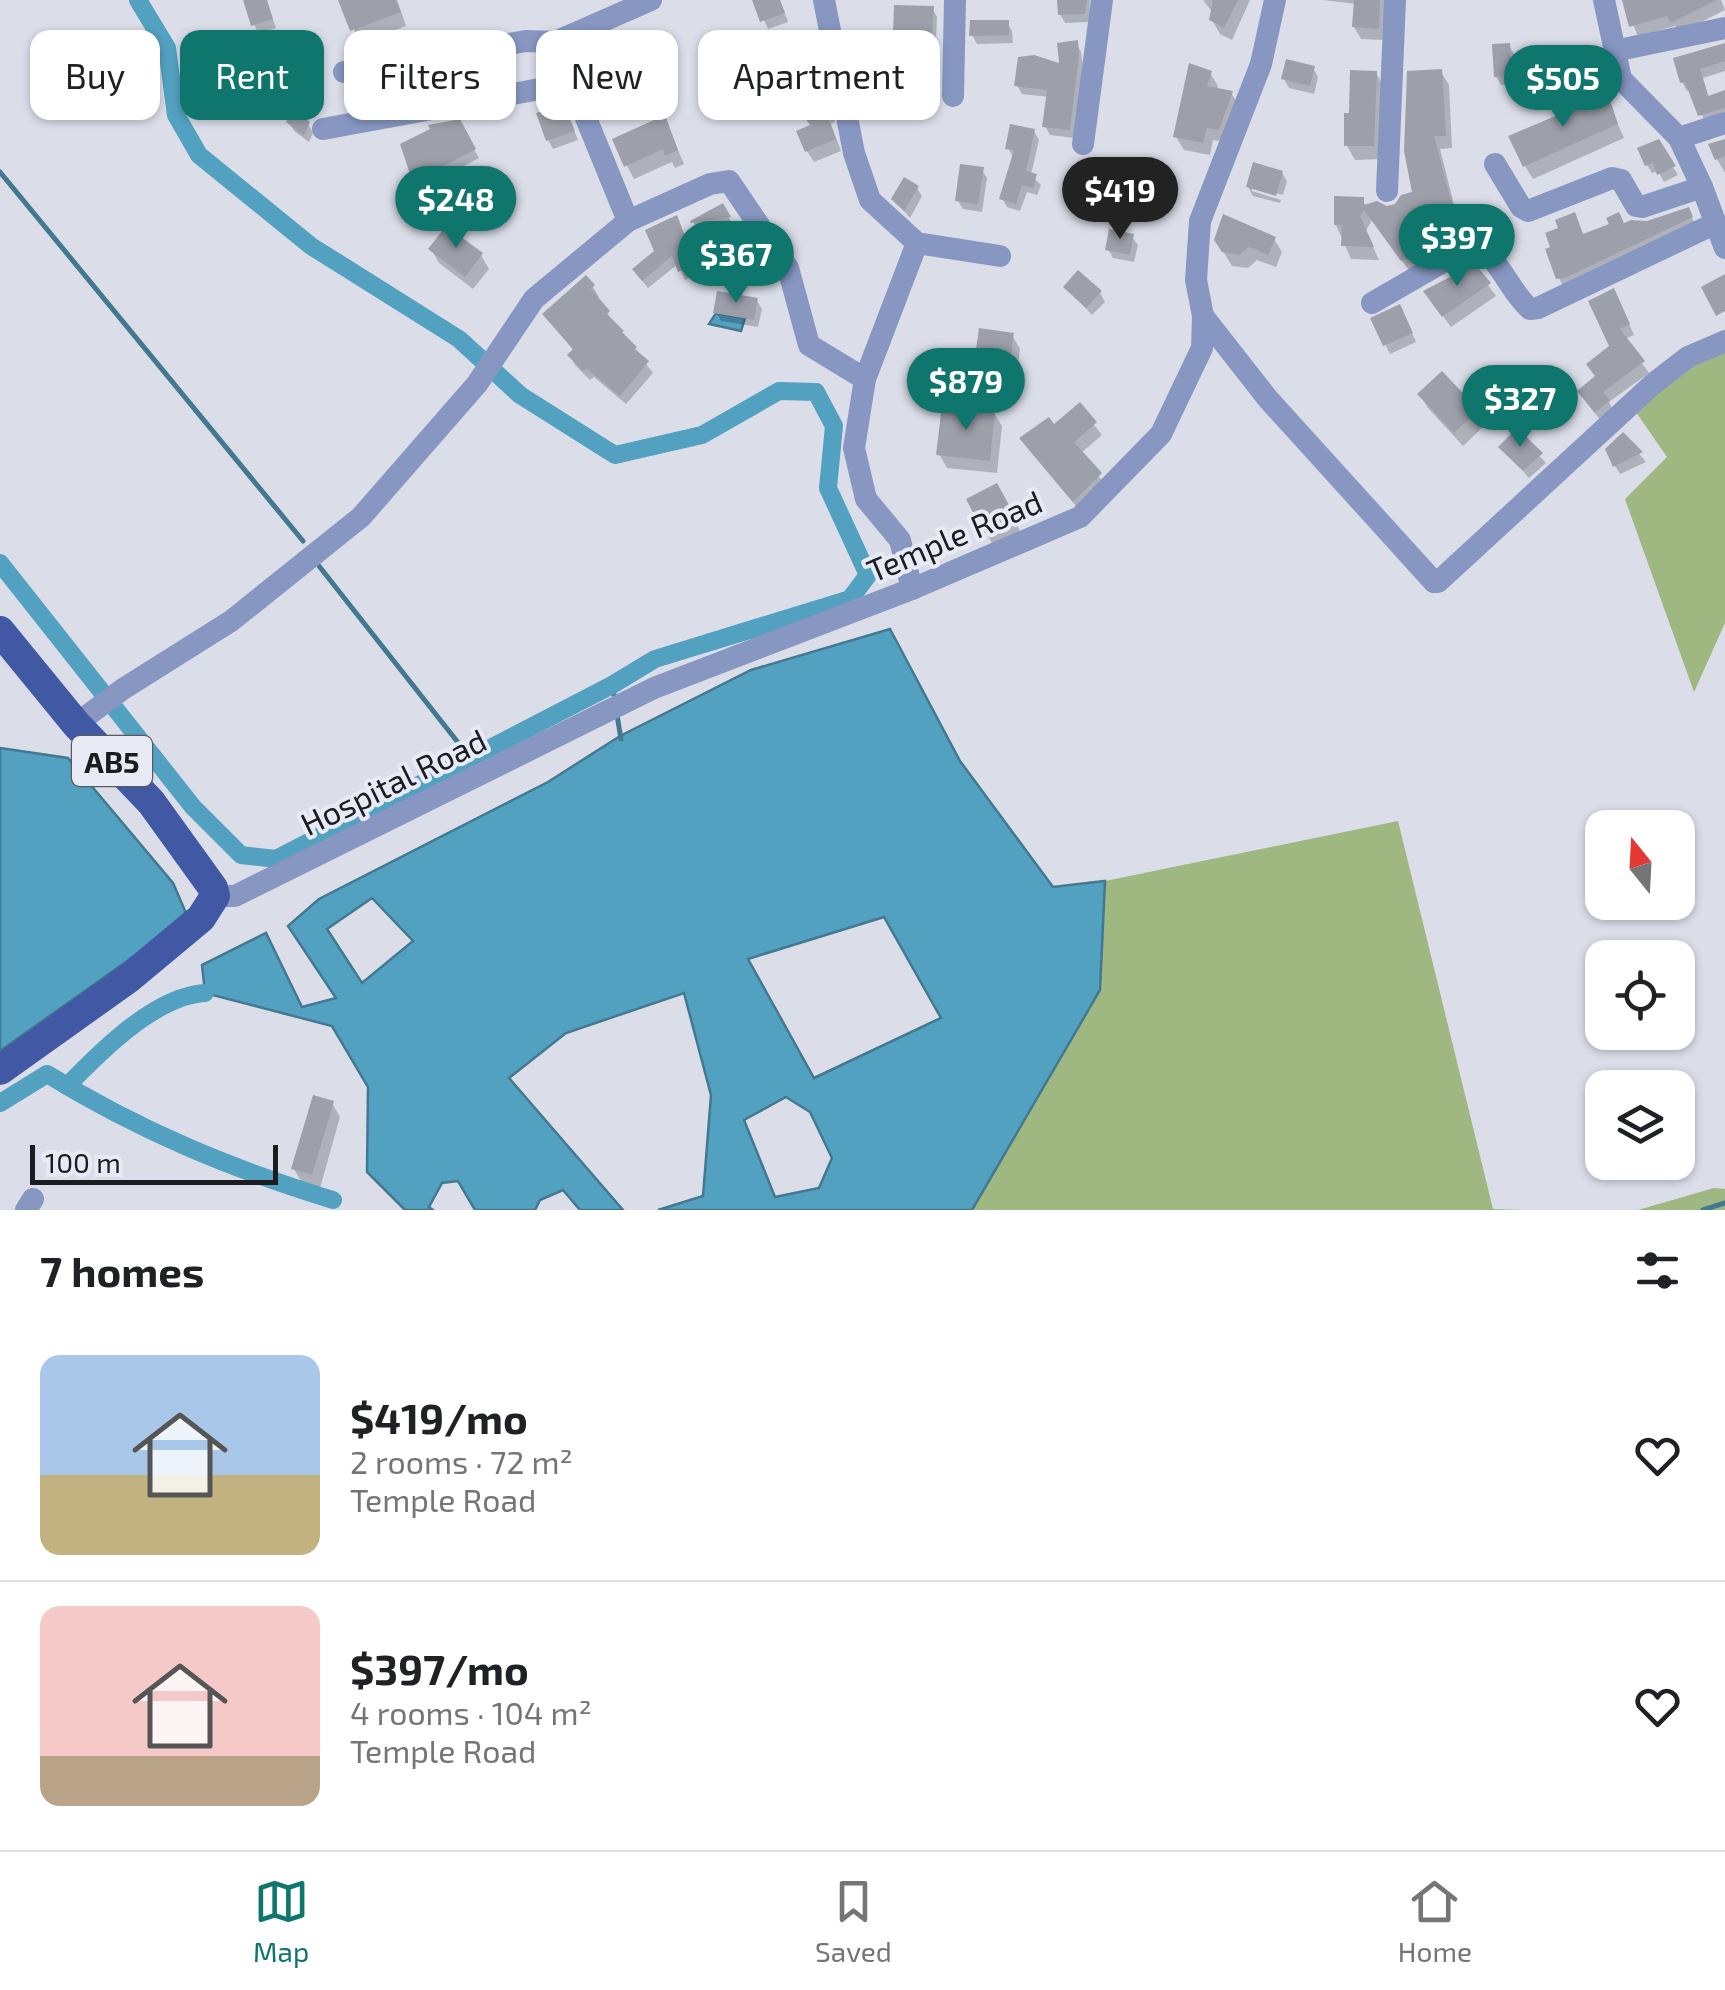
<!DOCTYPE html>
<meta charset="utf-8">
<style>
body{margin:0;font-family:"Exo 2",sans-serif;background:#f2f2f2;color:#202124;height:100vh;display:flex;flex-direction:column;font-size:38px;white-space:nowrap}
*{box-sizing:border-box;margin:0}
p{font-size:32px;color:#757577}
.icon{flex:none;width:55px;height:55px;fill:none;stroke:currentColor;stroke-width:2;stroke-linecap:round;stroke-linejoin:round}
.map{position:relative;height:1210px;overflow:hidden}
.side{display:flex;flex-direction:column;background:#fff;flex:1}
.side>*{flex:none}
.top-card{position:absolute;left:30px;top:30px;width:1000px;height:90px;display:flex;gap:20px}
.needle{width:65px;rotate:342deg}
.fabs{position:absolute;left:1585px;top:810px;display:grid;gap:20px}
.fabs a{display:grid;place-items:center;width:110px;height:110px;border-radius:20px;background:#fff;box-shadow:0 2px 8px #0004;font-size:50px}
.scale{position:absolute;left:30px;bottom:25px;width:248px;box-sizing:border-box;padding-left:10px;border:5px solid #1b1c20;border-top:0;font-size:28px;line-height:35px;white-space:nowrap;color:#1b1c20;-webkit-text-stroke:8px #e8ebf6;paint-order:stroke}
.price{position:absolute;translate:-50% -85px;padding:0 22px;border-radius:35px;background:#0f766e;color:#fff;font-size:32px;line-height:65px;filter:drop-shadow(0 2px 5px #0008)}
.price::after{content:'';position:absolute;left:50%;top:60px;width:30px;height:22px;margin-left:-15px;background:inherit;clip-path:polygon(0 0,100% 0,50% 100%)}
.price.current{background:#222;color:#fff}
ul{padding:0;list-style:none}
li{display:flex;align-items:center;gap:30px;height:250px;padding:0 40px}
li+li{border-top:2px solid #e0e0e0}
li span{display:grid;place-items:center;flex:none;width:280px;height:200px;border-radius:20px;color:#555}
li>.icon{margin-inline-start:auto}
span .icon{width:120px;height:120px;fill:#fffc;stroke-width:1}
li b{font-size:42px}
h2{display:flex;justify-content:space-between;align-items:center;height:120px;padding:0 40px;font-size:42px}
.chip{padding:0 35px;border-radius:20px;background:#fff;box-shadow:0 2px 8px #0004;font-size:35px;line-height:90px}
.chip.current{background:#0f766e;color:#fff}
.tabs{display:flex;justify-content:space-around;align-items:center;height:140px;border-top:2px solid #e0e0e0;background:#fff;font-size:28px;color:#757577}
.tabs a{display:grid;justify-items:center;gap:5px}
.tabs .current{color:#0f766e}
.map>svg:first-child{display:block}
.green{fill:#9fb780}
.water{fill:#53a1c0;stroke:#427990;stroke-width:2.5;fill-rule:evenodd}
.shadow{fill:#0003}
.lines{fill:none;stroke-linecap:round;stroke-linejoin:round}
.stream{stroke:#427990;stroke-width:5}
.canal{stroke:#53a1c0;stroke-width:18}
.building{fill:#9d9faa}
.minor{stroke:#8797c2;stroke-width:22}
.major{stroke:#4158a5;stroke-width:30}
.labels{text-anchor:middle;dominant-baseline:central;stroke-width:8;stroke-linejoin:round;paint-order:stroke}
.shield{fill:#e8ebf6;stroke:#585a60;stroke-width:2.5}
.shield-label{font-size:30px;font-weight:bold;fill:#1b1c20}
.street-label{font-size:32px;fill:#1b1c20;stroke:#e8ebf6}
</style>
<div class="map">
<svg width="1725" height="1210" viewBox="0 0 1725 1210">
<rect width="100%" height="100%" fill="#dbdee9"/>
<g class="green">
<polygon points="1725,332 1725,623 1694,692 1625,499 1667,457 1629,402"/>
<polygon points="1398,821 1493,1209 1523,1210 972,1210 1100,991 1105,881"/>
<polygon points="1714,1188 1725,1189 1725,1210 1638,1210"/>
</g>
<g class="water">
<polygon points="716,313 745,318 741,331 709,324"/>
<path d="M 890,629 L 960,761 L 1053,887 L 1105,881 L 1100,990 L 972,1210 L 658,1210 L 703,1196 L 711,1095 L 684,993 L 566,1033 L 509,1078 L 623,1210 L 580,1210 L 563,1190 L 540,1200 L 535,1210 L 475,1210 L 458,1181 L 442,1183 L 429,1207 L 433,1210 L 405,1210 L 367,1172 L 368,1087 L 332,1026 L 205,993 L 202,965 L 266,933 L 302,1007 L 336,998 L 288,926 L 319,899 L 548,782 L 620,736 L 751,670 ZM 372,898 L 413,941 L 362,983 L 327,929 ZM 884,917 L 941,1018 L 814,1078 L 748,959 ZM 786,1097 L 810,1112 L 832,1158 L 819,1188 L 775,1197 L 744,1120 Z"/>
<polygon points="0,748 68,758 173,883 186,913 161,937 0,1051"/>
</g>
<g class="shadow">
<polygon points="266,0 276,28 258,34 246,1"/>
<polygon points="341,0 397,0 406,26 360,43"/>
<polygon points="755,0 780,0 788,22 768,29"/>
<polygon points="1060,0 1090,0 1089,22 1065,23 1060,14"/>
<polygon points="1203,0 1250,0 1232,40 1220,34 1212,20 1213,13"/>
<polygon points="1395,0 1384,40 1361,39 1354,27 1356,4 1323,0"/>
<polygon points="1622,0 1721,0 1725,10 1679,33 1675,26 1638,36"/>
<polygon points="932,8 937,17 936,42 901,40 896,32"/>
<polygon points="1007,22 1012,31 1013,43 977,44 972,35"/>
<polygon points="863,43 877,67 859,70 854,61"/>
<polygon points="1076,43 1081,52 1083,67 1074,138 1050,135 1045,126 1049,97 1022,94 1017,85 1062,67"/>
<polygon points="1509,45 1514,54 1516,84 1501,85 1496,76"/>
<polygon points="1725,46 1725,71 1703,78 1709,98 1725,93 1725,118 1706,124 1691,90 1687,91 1682,82"/>
<polygon points="619,50 638,95 607,107 599,93"/>
<polygon points="1313,68 1318,77 1314,94 1289,88 1284,79"/>
<polygon points="1441,72 1449,85 1452,148 1440,149 1459,224 1421,231 1430,268 1411,273 1372,220 1366,231 1379,260 1351,259 1336,225 1362,200 1366,206 1387,209 1415,194"/>
<polygon points="821,73 828,84 835,122 831,124 841,151 814,162 807,151"/>
<polygon points="1210,73 1218,86 1217,90 1231,93 1239,106 1226,142 1213,140 1210,155 1184,150 1176,137"/>
<polygon points="1376,73 1384,87 1381,159 1355,160 1347,146 1351,115"/>
<polygon points="905,74 910,83 915,111 894,114 889,106"/>
<polygon points="1606,97 1624,138 1533,179 1525,166"/>
<polygon points="568,116 578,140 553,149 548,140"/>
<polygon points="664,118 684,164 675,168 672,162 634,179 627,166"/>
<polygon points="289,122 308,124 313,133 309,142 294,131"/>
<polygon points="458,122 479,158 445,176 447,182 420,191 403,145"/>
<polygon points="1034,131 1039,140 1031,175 1041,185 1037,195 1027,192 1020,211 1007,207 1002,198 1013,157 1008,148"/>
<polygon points="1725,140 1725,173 1717,159"/>
<polygon points="1658,143 1678,175 1664,182 1658,171 1652,173 1647,165"/>
<polygon points="982,170 987,178 982,212 963,209 958,201"/>
<polygon points="1282,173 1287,181 1283,195 1252,186 1252,191 1281,200 1280,203 1253,196 1248,187"/>
<polygon points="917,188 922,196 910,218 894,199"/>
<polygon points="723,207 733,225 698,231 693,222"/>
<polygon points="1688,210 1694,222 1565,290 1559,278 1584,236 1624,226 1647,224"/>
<polygon points="681,227 699,274 685,280 678,264 648,288 640,278"/>
<polygon points="1132,237 1138,245 1134,262 1113,258 1108,249"/>
<polygon points="1274,239 1282,252 1276,267 1257,260 1248,268 1232,266 1216,240"/>
<polygon points="431,249 481,255 489,269 473,289 439,263"/>
<polygon points="1475,267 1496,296 1451,327 1433,303"/>
<polygon points="593,287 599,297 596,299 653,373 626,404 594,377 590,380 575,365 570,355 574,351 545,315"/>
<polygon points="1066,287 1100,293 1105,302 1092,315"/>
<polygon points="757,301 762,309 758,327 721,321 716,312"/>
<polygon points="1619,302 1634,335 1625,339 1649,373 1609,402 1614,412 1602,422 1586,402 1612,347"/>
<polygon points="1404,316 1416,342 1390,354 1373,319"/>
<polygon points="1012,335 1020,349 1016,381 984,377 976,363"/>
<polygon points="1442,375 1477,412 1485,425 1463,446 1428,408 1420,395"/>
<polygon points="1079,406 1102,435 1081,453 1106,486 1081,512 1029,450"/>
<polygon points="994,413 1002,426 997,473 947,468 939,454"/>
<polygon points="1517,432 1546,463 1529,478 1502,447"/>
<polygon points="1623,435 1646,462 1620,474 1615,466"/>
<polygon points="1004,499 1021,533 994,547 969,500"/>
<polygon points="332,1103 340,1117 320,1188 302,1183 294,1169"/>
</g>
<g class="lines">
<g class="stream">
<polyline points="0,172 303,541"/>
<polyline points="319,566 471,759"/>
<polyline points="612,685 615,699"/>
<polyline points="617,715 621,739"/>
<polyline points="1703,1210 1725,1203"/>
</g>
<g class="canal">
<polyline points="0,563 193,807 241,855 276,859 612,685 655,659 850,599 868,575 828,488 834,426 816,392 779,391 702,435 615,455 520,395 459,339 311,246 199,155 176,115 167,48 138,0"/>
<path d="M 67,1086 C 100,1052 155,996 205,993"/>
<path d="M 0,1103 L 47,1074 C 140,1131 229,1168 333,1200"/>
</g>
</g>
<g class="building">
<polygon points="243,0 267,0 273,19 251,26"/>
<polygon points="338,0 396,0 401,12 350,31"/>
<polygon points="752,0 780,0 785,13 760,22"/>
<polygon points="1057,0 1087,0 1085,14 1058,15"/>
<polygon points="1213,0 1238,0 1224,28 1209,20"/>
<polygon points="1354,0 1380,0 1379,29 1352,27"/>
<polygon points="1622,0 1717,0 1671,23 1667,16 1629,27"/>
<polygon points="894,5 934,6 932,34 893,32"/>
<polygon points="970,20 1009,20 1009,35 969,36"/>
<polygon points="864,40 875,58 851,62 848,43"/>
<polygon points="1078,40 1079,56 1070,130 1042,127 1047,90 1014,86 1018,57 1034,55 1059,63 1057,43"/>
<polygon points="1510,43 1512,76 1494,77 1492,44"/>
<polygon points="1725,43 1725,61 1700,69 1708,96 1725,90 1725,108 1698,116 1685,82 1680,83 1673,58"/>
<polygon points="620,47 632,81 596,94 584,60"/>
<polygon points="1286,59 1315,66 1310,86 1281,79"/>
<polygon points="1189,63 1212,71 1207,86 1233,91 1219,130 1207,128 1203,143 1173,137"/>
<polygon points="822,69 830,109 826,112 836,139 805,152 796,131 810,125 796,106 806,94 801,86 812,74"/>
<polygon points="881,69 891,86 891,74 907,72 912,102 886,106"/>
<polygon points="1442,69 1446,136 1434,136 1454,211 1415,218 1424,255 1401,261 1364,210 1360,216 1374,247 1341,246 1342,225 1334,225 1334,196 1364,197 1364,205 1377,201 1387,206 1395,204 1401,195 1412,192 1404,151 1407,71"/>
<polygon points="1350,70 1377,71 1374,146 1344,146 1344,113 1349,113"/>
<polygon points="1608,94 1618,124 1523,167 1508,136"/>
<polygon points="564,104 575,131 546,141 536,113"/>
<polygon points="295,110 310,122 304,136 286,122"/>
<polygon points="665,115 678,150 665,156 663,149 624,167 612,139"/>
<polygon points="460,119 476,149 442,167 444,173 413,183 400,144 430,129 428,125"/>
<polygon points="1010,124 1035,129 1026,171 1037,174 1033,188 1022,185 1016,204 999,199 1014,150 1005,149"/>
<polygon points="1659,139 1676,166 1657,175 1653,163 1645,166 1637,148"/>
<polygon points="1725,139 1725,156 1715,160 1708,144"/>
<polygon points="1253,162 1283,171 1276,196 1246,187"/>
<polygon points="960,164 984,167 978,204 955,201"/>
<polygon points="904,177 919,186 904,211 891,199"/>
<polygon points="723,203 731,217 691,223 690,221"/>
<polygon points="1689,207 1693,217 1565,278 1556,279 1545,249 1550,247 1545,233 1558,228 1555,220 1575,212 1583,234 1609,224 1606,218 1619,212 1624,223 1631,220 1647,221"/>
<polygon points="1223,214 1276,237 1268,255 1249,247 1239,255 1222,252 1214,240"/>
<polygon points="677,215 696,265 678,272 672,256 642,281 632,269 654,251 645,230"/>
<polygon points="446,226 483,253 465,277 428,249"/>
<polygon points="1109,229 1134,234 1130,255 1105,250"/>
<polygon points="1475,264 1491,283 1442,317 1423,291"/>
<polygon points="1078,270 1102,291 1086,308 1063,287"/>
<polygon points="1725,274 1725,311 1716,316 1701,287"/>
<polygon points="586,275 595,285 591,289 610,311 607,314 624,331 622,332 637,347 635,349 649,361 620,396 587,369 583,371 567,355 573,349 542,314"/>
<polygon points="1614,288 1630,324 1620,329 1645,361 1603,392 1610,400 1595,413 1577,391 1595,376 1586,364 1609,346 1588,301"/>
<polygon points="717,291 758,298 754,320 713,313"/>
<polygon points="1400,304 1413,333 1383,346 1370,318"/>
<polygon points="979,328 1014,333 1009,368 974,364"/>
<polygon points="1442,371 1479,410 1454,433 1417,394"/>
<polygon points="1080,402 1097,422 1074,442 1102,473 1073,502 1019,438 1049,417 1054,424"/>
<polygon points="942,405 995,410 990,461 936,455"/>
<polygon points="1517,428 1543,453 1523,471 1498,447"/>
<polygon points="1623,432 1643,452 1613,467 1605,449"/>
<polygon points="997,483 1016,518 984,534 966,499"/>
<polygon points="313,1095 334,1101 312,1175 291,1169"/>
</g>
<g class="lines">
<g class="minor">
<polyline points="824,0 854,153 870,200 917,243 1000,256"/>
<polyline points="1604,0 1621,79 1679,138 1702,187 1725,248"/>
<polyline points="555,42 628,221"/>
<polyline points="1614,51 1725,28"/>
<polyline points="344,72 526,41 555,42 651,0"/>
<polyline points="953,96 955,0"/>
<polyline points="323,129 572,83"/>
<polyline points="1679,138 1725,123"/>
<polyline points="1083,144 1102,0"/>
<polyline points="1495,164 1521,207 1528,211 1612,178 1621,180 1636,206 1642,207 1702,187"/>
<polyline points="1387,191 1395,0"/>
<path d="M 1372,303 L 1462,251 L 1479,248 C 1501,261 1510,292 1530,309 L 1538,308 L 1716,223"/>
<polyline points="1203,316 1268,399 1434,582 1438,582 1653,384 1688,357 1725,341"/>
<polyline points="912,589 900,540 866,499 854,448 865,379 917,243"/>
<polyline points="76,724 123,689 231,621 361,517 477,384 534,299 628,221 710,184 729,181 788,268 809,345 865,379"/>
<polyline points="215,896 235,896 654,688 912,589 1080,517 1161,434 1202,348 1203,316 1196,280 1200,221 1261,64 1275,0"/>
<polyline points="26,1210 33,1199"/>
</g>
<polyline class="major" points="0,631 76,724 151,802 213,888 215,896 201,918 129,978 0,1070"/>
</g>
<g class="labels">
<rect class="shield" x="72" y="736" width="80" height="50" rx="8"/>
<g class="shield-label">
<text x="112" y="761">AB5</text>
</g>
<g class="street-label">
<text transform="translate(954 535) rotate(-23)">Temple Road</text>
<text transform="translate(393 781) rotate(-26)">Hospital Road</text>
</g>
</g>
</svg>
<div class="fabs">
<a><svg class="needle" viewBox="-14 -14 28 28"><path d="M0-13l5 13h-10z" fill="#e53935"/><path d="M0 13l5-13h-10z" fill="#757577"/></svg></a>
<a><svg class="icon" aria-label="locate" viewBox="0 0 24 24"><circle cx="12" cy="12" r="6"/><path d="M12 2v4M12 18v4M2 12h4M18 12h4"/></svg></a>
<a><svg class="icon" aria-label="layers" viewBox="0 0 24 24"><path d="M12 4l9 5-9 5-9-5zM3 14l9 5 9-5"/></svg></a>
</div>
<div class="scale">100 m</div>
<b class="price" style="left:1563px;top:130px">$505</b>
<b class="price current" style="left:1120px;top:242px">$419</b>
<b class="price" style="left:456px;top:251px">$248</b>
<b class="price" style="left:1457px;top:289px">$397</b>
<b class="price" style="left:736px;top:306px">$367</b>
<b class="price" style="left:966px;top:433px">$879</b>
<b class="price" style="left:1520px;top:450px">$327</b>
<div class="top-card">
<a class="chip">Buy</a>
<a class="chip current">Rent</a>
<a class="chip">Filters</a>
<a class="chip">New</a>
<a class="chip">Apartment</a>
</div>
</div>
<section class="side">
<h2>7 homes<svg class="icon" aria-label="filters" viewBox="0 0 24 24"><path d="M4 7h16M4 17h16"/><circle cx="9" cy="7" r="2"/><circle cx="15" cy="17" r="2"/></svg></h2>
<ul>
<li><span style="background:linear-gradient(#a9c7e8 60%,#c2b280 0)"><svg class="icon" aria-label="home" viewBox="0 0 24 24"><path d="M3 11l9-7 9 7M6 9v11h12V9"/></svg></span><div><b>$419/mo</b><p>2 rooms · 72 m²</p><p>Temple Road</p></div><svg class="icon" aria-label="heart" viewBox="0 0 24 24"><path d="M12 20l-8-8c-3-5 5-10 8-4 3-6 11-1 8 4z"/></svg></li>
<li><span style="background:linear-gradient(#f6c9c9 75%,#b9a48a 0)"><svg class="icon" aria-label="home" viewBox="0 0 24 24"><path d="M3 11l9-7 9 7M6 9v11h12V9"/></svg></span><div><b>$397/mo</b><p>4 rooms · 104 m²</p><p>Temple Road</p></div><svg class="icon" aria-label="heart" viewBox="0 0 24 24"><path d="M12 20l-8-8c-3-5 5-10 8-4 3-6 11-1 8 4z"/></svg></li>
</ul>
</section>
<nav class="tabs">
<a class="current"><svg class="icon" aria-label="map" viewBox="0 0 24 24"><path d="M3 6l6-2 6 2 6-2v14l-6 2-6-2-6 2zM9 4v14M15 6v14"/></svg>Map</a>
<a><svg class="icon" aria-label="saved" viewBox="0 0 24 24"><path d="M7 4h10v16l-5-4-5 4z"/></svg>Saved</a>
<a><svg class="icon" aria-label="home" viewBox="0 0 24 24"><path d="M3 11l9-7 9 7M6 9v11h12V9"/></svg>Home</a>
</nav>
